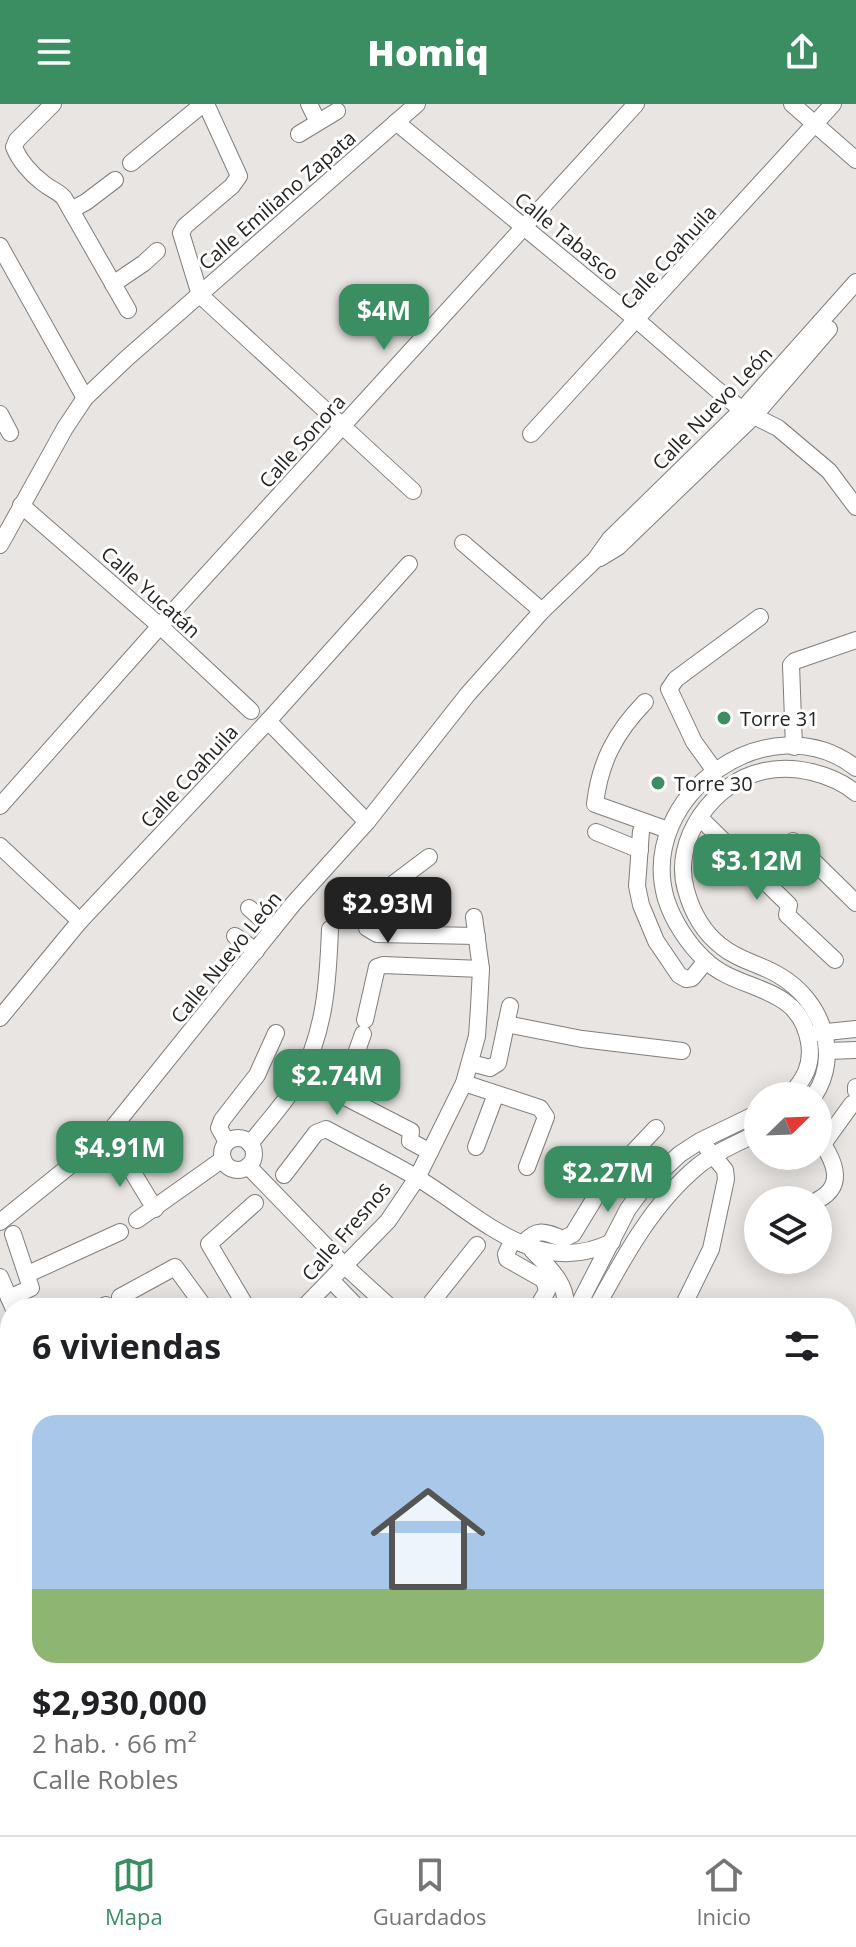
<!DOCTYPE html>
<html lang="es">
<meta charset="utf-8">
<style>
body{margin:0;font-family:"Open Sans",sans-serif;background:#f6f6f6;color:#202124;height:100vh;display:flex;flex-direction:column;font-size:30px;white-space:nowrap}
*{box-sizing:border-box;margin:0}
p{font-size:26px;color:#757577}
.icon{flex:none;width:44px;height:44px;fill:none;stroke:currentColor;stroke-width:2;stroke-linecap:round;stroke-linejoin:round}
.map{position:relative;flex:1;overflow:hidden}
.sheet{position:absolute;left:0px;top:1194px;width:856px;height:538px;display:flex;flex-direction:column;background:#fff;border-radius:32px 32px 0 0;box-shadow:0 4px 20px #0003}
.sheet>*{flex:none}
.needle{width:52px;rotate:67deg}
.tools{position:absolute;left:744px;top:978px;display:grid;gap:16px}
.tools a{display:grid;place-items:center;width:88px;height:88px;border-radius:50%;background:#fff;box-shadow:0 4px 20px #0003;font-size:40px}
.price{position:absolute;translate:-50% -68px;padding:0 18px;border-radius:16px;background:#3a8e61;color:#fff;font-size:26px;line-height:52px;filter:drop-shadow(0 2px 4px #0008)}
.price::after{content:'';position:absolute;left:50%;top:48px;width:24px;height:18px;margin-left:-12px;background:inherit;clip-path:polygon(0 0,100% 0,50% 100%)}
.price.on{background:#222;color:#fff}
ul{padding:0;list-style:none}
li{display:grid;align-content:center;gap:16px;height:424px;padding:0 32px}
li+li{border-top:2px solid #e0e0e0}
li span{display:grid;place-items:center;height:248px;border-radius:24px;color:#555}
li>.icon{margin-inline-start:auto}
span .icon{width:144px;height:144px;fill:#fffc;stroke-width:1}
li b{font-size:34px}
h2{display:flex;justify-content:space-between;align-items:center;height:96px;padding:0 32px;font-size:34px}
header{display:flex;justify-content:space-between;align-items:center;height:104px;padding:0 32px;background:#3a8e61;color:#fff;font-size:36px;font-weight:800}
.tab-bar{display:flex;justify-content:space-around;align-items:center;height:112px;border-top:2px solid #e0e0e0;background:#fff;font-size:22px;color:#757577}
.tab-bar a{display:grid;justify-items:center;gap:4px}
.tab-bar .on{color:#3a8e61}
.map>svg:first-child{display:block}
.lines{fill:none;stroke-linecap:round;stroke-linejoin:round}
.minor-casing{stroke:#807e7b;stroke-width:18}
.minor{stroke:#fff;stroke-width:16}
.poi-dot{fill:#3a8e61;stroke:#fff;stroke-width:3}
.labels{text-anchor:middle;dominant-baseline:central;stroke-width:6;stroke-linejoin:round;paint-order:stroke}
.street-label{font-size:20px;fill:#252423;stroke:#fff}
.poi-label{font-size:20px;fill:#252423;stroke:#fff;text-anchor:start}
</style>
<header><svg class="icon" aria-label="menu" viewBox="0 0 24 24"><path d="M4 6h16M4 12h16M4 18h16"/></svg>Homiq<svg class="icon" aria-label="share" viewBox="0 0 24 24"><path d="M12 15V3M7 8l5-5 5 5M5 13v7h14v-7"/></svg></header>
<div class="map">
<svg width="856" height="1731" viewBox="0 0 856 1731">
<rect width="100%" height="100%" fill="#e8e5e2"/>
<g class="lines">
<defs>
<g id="minor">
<path d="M 53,0 L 17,36 L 14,43 C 19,56 31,70 43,79 C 50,85 58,87 64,94 L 128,206"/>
<polyline points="206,0 239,72 232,82 185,122 181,129 200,191 413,387"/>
<polyline points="309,0 318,18"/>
<polyline points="792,0 856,56"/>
<polyline points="396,18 637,216 715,284 742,306 778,324 829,367 856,403"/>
<polyline points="299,30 337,7"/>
<polyline points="131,59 203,0"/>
<polyline points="71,106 86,98 115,76"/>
<polyline points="0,142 85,294"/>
<polyline points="113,180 144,159 157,147"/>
<polyline points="0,310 10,329"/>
<polyline points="531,330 833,0"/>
<polyline points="21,401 160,522 251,607"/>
<polyline points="463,439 542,507"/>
<polyline points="0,441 65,324 85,294 127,254 417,0"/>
<polyline points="600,454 618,443 754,312 829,225"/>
<path d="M 645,598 C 616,628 600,657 595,700 L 668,726"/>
<polyline points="268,617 367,718"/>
<polyline points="794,643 791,561 795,557 856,536"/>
<polyline points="715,667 694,638 669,585 676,575 760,513"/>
<polyline points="0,702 160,522 636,0"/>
<polyline points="700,714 789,801 787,811 835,856"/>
<polyline points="641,727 637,782 641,801 656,837 679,871 686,875 692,874 706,857"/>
<polyline points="596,728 640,746"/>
<polyline points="793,737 856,799"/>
<polyline points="0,742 80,817"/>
<polyline points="429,753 368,799 364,807 367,824 377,830 477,832"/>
<polyline points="249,804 273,825"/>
<polyline points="235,832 256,847"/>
<polyline points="0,914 80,817 268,617 409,460"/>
<polyline points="365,916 377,863 383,861 481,865"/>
<polyline points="506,920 582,935 682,947"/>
<polyline points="817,929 856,925"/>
<polyline points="363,930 341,991 411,1027 410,1037 430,1048"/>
<polyline points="827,947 856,946"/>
<polyline points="471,959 490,964 498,959 510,902"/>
<polyline points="464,979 540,1004 546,1013 527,1063"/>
<polyline points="856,983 856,987"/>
<path d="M 789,992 C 804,976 813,961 809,938 C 799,879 739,889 705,856 C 688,840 673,817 666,795 C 636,691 771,597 856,664"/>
<path d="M 814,992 C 842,950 821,896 780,872 C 761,860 739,857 721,842 C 703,828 692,808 686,786 C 671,736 714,677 764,667 C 794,660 833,670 856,689"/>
<path d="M 818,1032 C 832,1054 848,1080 818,1096"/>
<circle cx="238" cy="1050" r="16"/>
<polyline points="227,1038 219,1024 222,1016 257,971 276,929"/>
<path d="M 250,1040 C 266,1019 286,998 299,976 C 325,928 328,878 330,825"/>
<polyline points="823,1040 852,1000"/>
<polyline points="476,1043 496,990"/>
<polyline points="118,1044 155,1105"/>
<polyline points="248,1062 345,1162 391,1204"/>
<path d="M 284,1071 L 316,1029 L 326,1025 C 357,1042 389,1057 419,1075 C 480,1112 537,1175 612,1138"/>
<polyline points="137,1116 223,1055"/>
<polyline points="0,1118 93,1043 115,1021 293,800 367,718 468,590 542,507 595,456 610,435 742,306 856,178"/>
<polyline points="513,1136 506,1150 507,1155 544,1176 547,1187 537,1204"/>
<path d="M 523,1140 C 536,1124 544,1127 563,1135 L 573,1130 L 604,1079 L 656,1024"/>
<path d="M 532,1146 C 547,1162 569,1180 565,1204"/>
<polyline points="28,1170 120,1128"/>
<polyline points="0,1173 13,1203"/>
<polyline points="331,1176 358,1204"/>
<polyline points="120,1193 175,1163 205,1204"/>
<polyline points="9,1194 31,1184 13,1130"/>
<polyline points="99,1204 106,1201"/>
<polyline points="247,1204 209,1140 255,1099"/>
<polyline points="303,1204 388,1117 417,1074 464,979 477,932 479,903 481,865 474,813"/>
<polyline points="427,1204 477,1141"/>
<polyline points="577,1204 628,1105 645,1082 680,1050 700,1037 758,1009"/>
<path d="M 596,1204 C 624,1153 652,1100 698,1062 C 715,1048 738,1039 758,1029"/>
<polyline points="682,1204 711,1145 726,1075 725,1066 707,1044"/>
<polyline points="846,1288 856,1278"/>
<polyline points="0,1344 10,1341"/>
<polyline points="846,1395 856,1374"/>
<polyline points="0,1479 10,1478"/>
<polyline points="0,1518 10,1516"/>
<polyline points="0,1535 10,1534"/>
<polyline points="846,1626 856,1632"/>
<polyline points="0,1660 10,1667"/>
<polyline points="76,1722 87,1731"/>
<polyline points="213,1722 228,1731"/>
<polyline points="568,1722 576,1731"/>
<polyline points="820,1726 826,1731"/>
<polyline points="5,1731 12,1722"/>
<polyline points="120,1731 128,1722"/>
<polyline points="240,1731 247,1722"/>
<polyline points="388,1731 398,1722"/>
<polyline points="598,1731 607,1722"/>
</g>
</defs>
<use href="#minor" class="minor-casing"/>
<use href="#minor" class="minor"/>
</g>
<g class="poi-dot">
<circle cx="724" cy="614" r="8"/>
<circle cx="658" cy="679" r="8"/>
</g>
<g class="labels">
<g class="street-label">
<text transform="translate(277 96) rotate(-41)">Calle Emiliano Zapata</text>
<text transform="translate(567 132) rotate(39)">Calle Tabasco</text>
<text transform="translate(668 153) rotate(-48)">Calle Coahuila</text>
<text transform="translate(712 304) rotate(-46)">Calle Nuevo León</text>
<text transform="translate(302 337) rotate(-48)">Calle Sonora</text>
<text transform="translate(151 488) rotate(42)">Calle Yucatán</text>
<text transform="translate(189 672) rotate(-47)">Calle Coahuila</text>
<text transform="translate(226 853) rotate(-51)">Calle Nuevo León</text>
<text transform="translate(346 1127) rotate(-49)">Calle Fresnos</text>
</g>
<g class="poi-label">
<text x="740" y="614">Torre 31</text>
<text x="674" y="679">Torre 30</text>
</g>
</g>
</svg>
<div class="tools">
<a><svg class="needle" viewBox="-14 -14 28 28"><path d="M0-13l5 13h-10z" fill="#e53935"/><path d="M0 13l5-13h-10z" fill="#757577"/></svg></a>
<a><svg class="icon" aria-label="layers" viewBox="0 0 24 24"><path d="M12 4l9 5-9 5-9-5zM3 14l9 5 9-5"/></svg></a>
</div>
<b class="price" style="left:384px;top:248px">$4M</b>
<b class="price" style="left:757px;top:798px">$3.12M</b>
<b class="price on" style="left:388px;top:841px">$2.93M</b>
<b class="price" style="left:337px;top:1013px">$2.74M</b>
<b class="price" style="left:120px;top:1085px">$4.91M</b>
<b class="price" style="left:608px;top:1110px">$2.27M</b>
<section class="sheet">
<h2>6 viviendas<svg class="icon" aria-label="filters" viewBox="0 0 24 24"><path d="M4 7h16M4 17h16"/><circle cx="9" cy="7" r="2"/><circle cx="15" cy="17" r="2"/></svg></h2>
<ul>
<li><span style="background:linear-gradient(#a9c7e8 70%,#8fb573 0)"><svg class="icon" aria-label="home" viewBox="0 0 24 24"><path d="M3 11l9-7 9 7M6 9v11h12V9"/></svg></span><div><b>$2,930,000</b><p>2 hab. · 66 m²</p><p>Calle Robles</p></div></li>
</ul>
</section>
</div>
<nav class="tab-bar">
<a class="on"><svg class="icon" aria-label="map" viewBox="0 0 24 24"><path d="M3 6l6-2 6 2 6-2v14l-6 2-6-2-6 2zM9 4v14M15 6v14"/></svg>Mapa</a>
<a><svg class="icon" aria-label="saved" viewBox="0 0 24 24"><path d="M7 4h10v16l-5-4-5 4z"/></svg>Guardados</a>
<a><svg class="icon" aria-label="home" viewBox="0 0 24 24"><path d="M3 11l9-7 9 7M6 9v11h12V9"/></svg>Inicio</a>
</nav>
